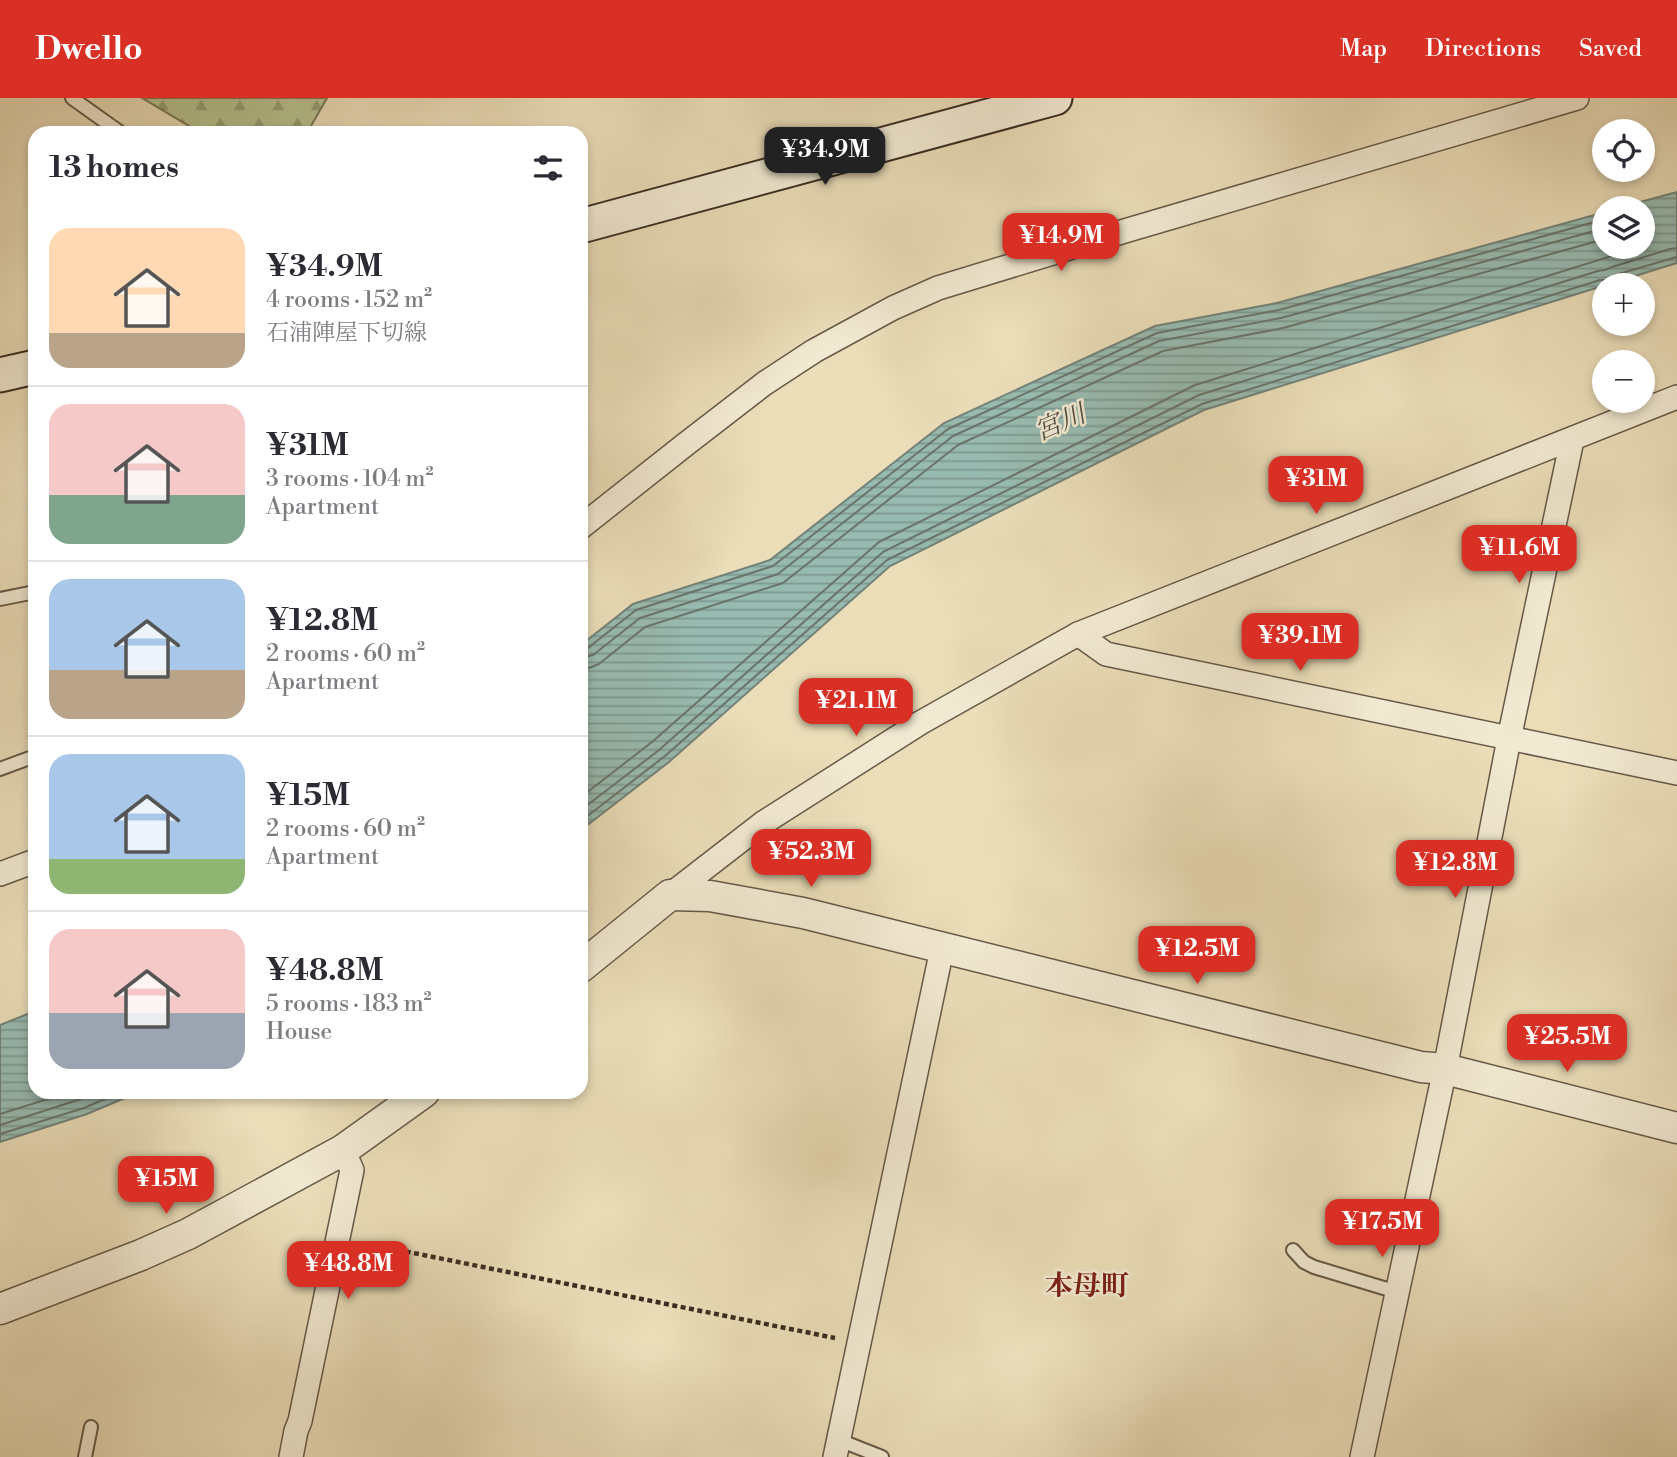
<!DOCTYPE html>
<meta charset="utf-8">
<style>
body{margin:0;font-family:"Libre Bodoni","Noto Serif JP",serif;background:#f2f2f3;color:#2b2b33;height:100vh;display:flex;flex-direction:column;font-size:26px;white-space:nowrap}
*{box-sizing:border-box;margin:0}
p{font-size:23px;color:#7c7c81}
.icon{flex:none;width:38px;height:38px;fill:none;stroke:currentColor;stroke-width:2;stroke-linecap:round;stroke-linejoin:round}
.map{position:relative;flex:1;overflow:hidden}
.drawer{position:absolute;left:28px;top:28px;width:560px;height:973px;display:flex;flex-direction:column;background:#fff;border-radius:21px;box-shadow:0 4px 10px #0003}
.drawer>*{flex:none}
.controls{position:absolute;left:1592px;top:21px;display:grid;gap:14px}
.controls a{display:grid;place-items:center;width:63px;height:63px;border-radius:50%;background:#fff;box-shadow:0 4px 10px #0003;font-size:35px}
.price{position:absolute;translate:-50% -60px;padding:0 16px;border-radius:14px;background:#d93025;color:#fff;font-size:23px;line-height:46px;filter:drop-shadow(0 2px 4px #0008)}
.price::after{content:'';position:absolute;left:50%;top:42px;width:21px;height:16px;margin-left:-10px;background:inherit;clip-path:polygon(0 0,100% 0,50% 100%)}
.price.active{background:#222;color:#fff}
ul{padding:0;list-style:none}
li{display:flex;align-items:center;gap:21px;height:175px;padding:0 21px}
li+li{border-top:2px solid #e1e1e2}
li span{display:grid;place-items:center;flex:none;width:196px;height:140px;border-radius:21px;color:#555}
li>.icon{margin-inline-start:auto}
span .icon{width:84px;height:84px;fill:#fffc;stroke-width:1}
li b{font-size:30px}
h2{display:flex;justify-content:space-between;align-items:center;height:84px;padding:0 21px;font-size:30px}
header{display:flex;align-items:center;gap:42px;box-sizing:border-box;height:98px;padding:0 35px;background:#d93025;color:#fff}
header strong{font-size:33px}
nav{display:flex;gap:38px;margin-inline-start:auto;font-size:24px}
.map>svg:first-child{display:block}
.forest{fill:url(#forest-firs);stroke:#787758;stroke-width:2}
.water{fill:url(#water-rules);stroke:#738278;stroke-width:2}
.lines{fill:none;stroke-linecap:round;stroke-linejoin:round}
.shore{stroke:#6a746a;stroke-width:2}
.service-casing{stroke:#675948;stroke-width:16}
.minor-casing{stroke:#675948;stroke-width:26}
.tertiary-casing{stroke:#675948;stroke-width:33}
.secondary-casing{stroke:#3b2d22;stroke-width:37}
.path{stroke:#3b2d22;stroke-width:4.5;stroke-dasharray:5 3.5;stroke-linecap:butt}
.service{stroke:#f1e9d1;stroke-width:12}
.minor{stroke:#f1e9d1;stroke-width:23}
.tertiary{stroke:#f1e9d1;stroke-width:30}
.secondary{stroke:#f1e9d1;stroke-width:33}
.labels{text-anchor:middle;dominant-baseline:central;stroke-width:5;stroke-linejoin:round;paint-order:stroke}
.water-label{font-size:26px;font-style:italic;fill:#525046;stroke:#f1e9d1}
.quarter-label{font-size:28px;font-weight:bold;fill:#7a1f14;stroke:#f1e9d1}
</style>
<header>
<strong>Dwello</strong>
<nav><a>Map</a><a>Directions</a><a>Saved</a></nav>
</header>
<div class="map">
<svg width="1677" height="1359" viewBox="0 0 1677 1359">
<defs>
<pattern id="forest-firs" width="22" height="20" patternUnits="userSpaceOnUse" patternTransform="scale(1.75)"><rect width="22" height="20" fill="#b6c18f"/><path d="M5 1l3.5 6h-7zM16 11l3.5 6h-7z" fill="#959d74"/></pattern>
<pattern id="water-rules" width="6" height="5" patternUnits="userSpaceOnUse" patternTransform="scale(1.75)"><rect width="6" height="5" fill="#98bbb1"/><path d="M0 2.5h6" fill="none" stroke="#7d9890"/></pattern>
</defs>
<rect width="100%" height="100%" fill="#eaddb8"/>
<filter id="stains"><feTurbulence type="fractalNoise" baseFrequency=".00286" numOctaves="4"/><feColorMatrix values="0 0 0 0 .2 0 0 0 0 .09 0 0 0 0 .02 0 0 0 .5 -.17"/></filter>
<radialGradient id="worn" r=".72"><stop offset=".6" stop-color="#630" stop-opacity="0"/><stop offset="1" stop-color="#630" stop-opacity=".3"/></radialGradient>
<polygon class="forest" points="142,0 327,0 307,35 201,35"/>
<g class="water">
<polygon points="1677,94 1677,165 1204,312 890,468 669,664 581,732 581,547 633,506 770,462 944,325 1155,228 1277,205 1605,114 1605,149 1643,149 1643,110 1618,110"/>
<polygon points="35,913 35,994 139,994 87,1016 0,1044 0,927"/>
</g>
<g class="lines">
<g class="shore">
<polyline points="581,552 588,550 636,512 773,468 948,331 1157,235 1279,212 1605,121"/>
<polyline points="581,560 593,557 640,520 778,476 953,338 1159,243 1281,220 1605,130"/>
<polyline points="581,571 589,570 599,566 645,529 783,485 958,347 1163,253 1283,230 1605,141"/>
<polyline points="581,699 652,644 879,444 1195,287 1641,149"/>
<polyline points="581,712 659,652 883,454 1199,297 1598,173 1605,172 1612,169 1670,151 1677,150"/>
<polyline points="581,723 665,658 887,462 1202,306 1600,182 1608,182 1615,177 1677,159"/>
<polyline points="0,1016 70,994"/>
<polyline points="0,1027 81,1001 99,994"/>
<polyline points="0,1036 84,1010 121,994"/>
</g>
<defs>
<g id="service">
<polyline points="72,0 121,35"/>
<polyline points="0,501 35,494"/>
<polyline points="0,671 35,658"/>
<polyline points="1293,1152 1304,1164 1314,1169 1397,1194"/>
<polyline points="839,1342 882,1359"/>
<polyline points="85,1359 91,1329"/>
</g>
<g id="minor">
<polyline points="581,429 686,346 765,285 814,253 893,210 938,190 1128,132 1577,0"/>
<polyline points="1078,536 1106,556 1677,675"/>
<polyline points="0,776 35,763"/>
<polyline points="670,797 763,725 920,625 1078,536 1677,299"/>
<polyline points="291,1359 296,1333 300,1323 352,1072 343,1052"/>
<polyline points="835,1359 942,851"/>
<polyline points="1362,1359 1445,971 1509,641 1572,342"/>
</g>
<g id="tertiary">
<polyline points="581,869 670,797 710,798 803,815 1421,969 1445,971 1677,1030"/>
<polyline points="0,1211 141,1157 188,1136 343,1052 424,994"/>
</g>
<g id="secondary">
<polyline points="581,128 1055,0"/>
<polyline points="0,277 35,269"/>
</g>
</defs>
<use href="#service" class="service-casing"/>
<use href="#minor" class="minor-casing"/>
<use href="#tertiary" class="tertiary-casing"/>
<use href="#secondary" class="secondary-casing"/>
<polyline class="path" points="364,1145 835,1240"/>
<use href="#service" class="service"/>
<use href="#minor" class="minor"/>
<use href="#tertiary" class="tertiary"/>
<use href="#secondary" class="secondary"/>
</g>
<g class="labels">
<g class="water-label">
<text transform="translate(1060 325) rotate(-23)">宮川</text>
</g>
<g class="quarter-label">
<text x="1087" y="1188">本母町</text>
</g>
</g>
<rect width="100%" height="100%" filter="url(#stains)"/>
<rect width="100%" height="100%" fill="url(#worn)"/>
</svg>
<div class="controls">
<a><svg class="icon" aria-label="locate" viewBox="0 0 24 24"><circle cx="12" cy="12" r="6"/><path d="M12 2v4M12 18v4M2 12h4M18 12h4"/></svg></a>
<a><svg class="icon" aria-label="layers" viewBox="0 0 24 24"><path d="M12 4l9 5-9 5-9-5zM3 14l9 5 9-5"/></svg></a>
<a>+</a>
<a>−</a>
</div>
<b class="price active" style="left:825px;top:89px">¥34.9M</b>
<b class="price" style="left:1061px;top:175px">¥14.9M</b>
<b class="price" style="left:1316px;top:418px">¥31M</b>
<b class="price" style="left:1519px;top:487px">¥11.6M</b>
<b class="price" style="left:1300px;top:575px">¥39.1M</b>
<b class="price" style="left:856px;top:640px">¥21.1M</b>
<b class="price" style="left:811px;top:791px">¥52.3M</b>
<b class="price" style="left:1455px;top:802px">¥12.8M</b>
<b class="price" style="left:1197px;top:888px">¥12.5M</b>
<b class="price" style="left:1567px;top:976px">¥25.5M</b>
<b class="price" style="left:166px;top:1118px">¥15M</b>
<b class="price" style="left:1382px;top:1161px">¥17.5M</b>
<b class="price" style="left:348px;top:1203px">¥48.8M</b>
<section class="drawer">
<h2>13 homes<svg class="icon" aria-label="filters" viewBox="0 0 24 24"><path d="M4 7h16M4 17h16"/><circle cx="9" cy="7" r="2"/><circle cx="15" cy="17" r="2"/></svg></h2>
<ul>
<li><span style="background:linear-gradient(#ffd9b3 75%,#b9a48a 0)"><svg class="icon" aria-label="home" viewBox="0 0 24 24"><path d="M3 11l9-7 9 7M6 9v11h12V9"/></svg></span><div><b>¥34.9M</b><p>4 rooms · 152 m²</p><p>石浦陣屋下切線</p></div></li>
<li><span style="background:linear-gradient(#f6c9c9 65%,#7fa58c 0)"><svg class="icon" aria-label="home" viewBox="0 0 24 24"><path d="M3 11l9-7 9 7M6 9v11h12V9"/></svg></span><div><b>¥31M</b><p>3 rooms · 104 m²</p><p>Apartment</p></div></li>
<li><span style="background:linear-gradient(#a9c7e8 65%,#b9a48a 0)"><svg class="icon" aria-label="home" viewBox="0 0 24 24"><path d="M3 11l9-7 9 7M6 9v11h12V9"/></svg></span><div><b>¥12.8M</b><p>2 rooms · 60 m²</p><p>Apartment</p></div></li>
<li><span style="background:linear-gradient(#a9c7e8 75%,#8fb573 0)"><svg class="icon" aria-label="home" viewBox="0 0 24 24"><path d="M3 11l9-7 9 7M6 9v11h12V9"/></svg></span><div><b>¥15M</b><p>2 rooms · 60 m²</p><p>Apartment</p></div></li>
<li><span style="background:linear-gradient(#f6c9c9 60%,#9aa5b1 0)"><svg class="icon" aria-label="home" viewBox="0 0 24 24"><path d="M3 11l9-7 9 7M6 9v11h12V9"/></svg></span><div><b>¥48.8M</b><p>5 rooms · 183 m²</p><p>House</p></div></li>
</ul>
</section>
</div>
